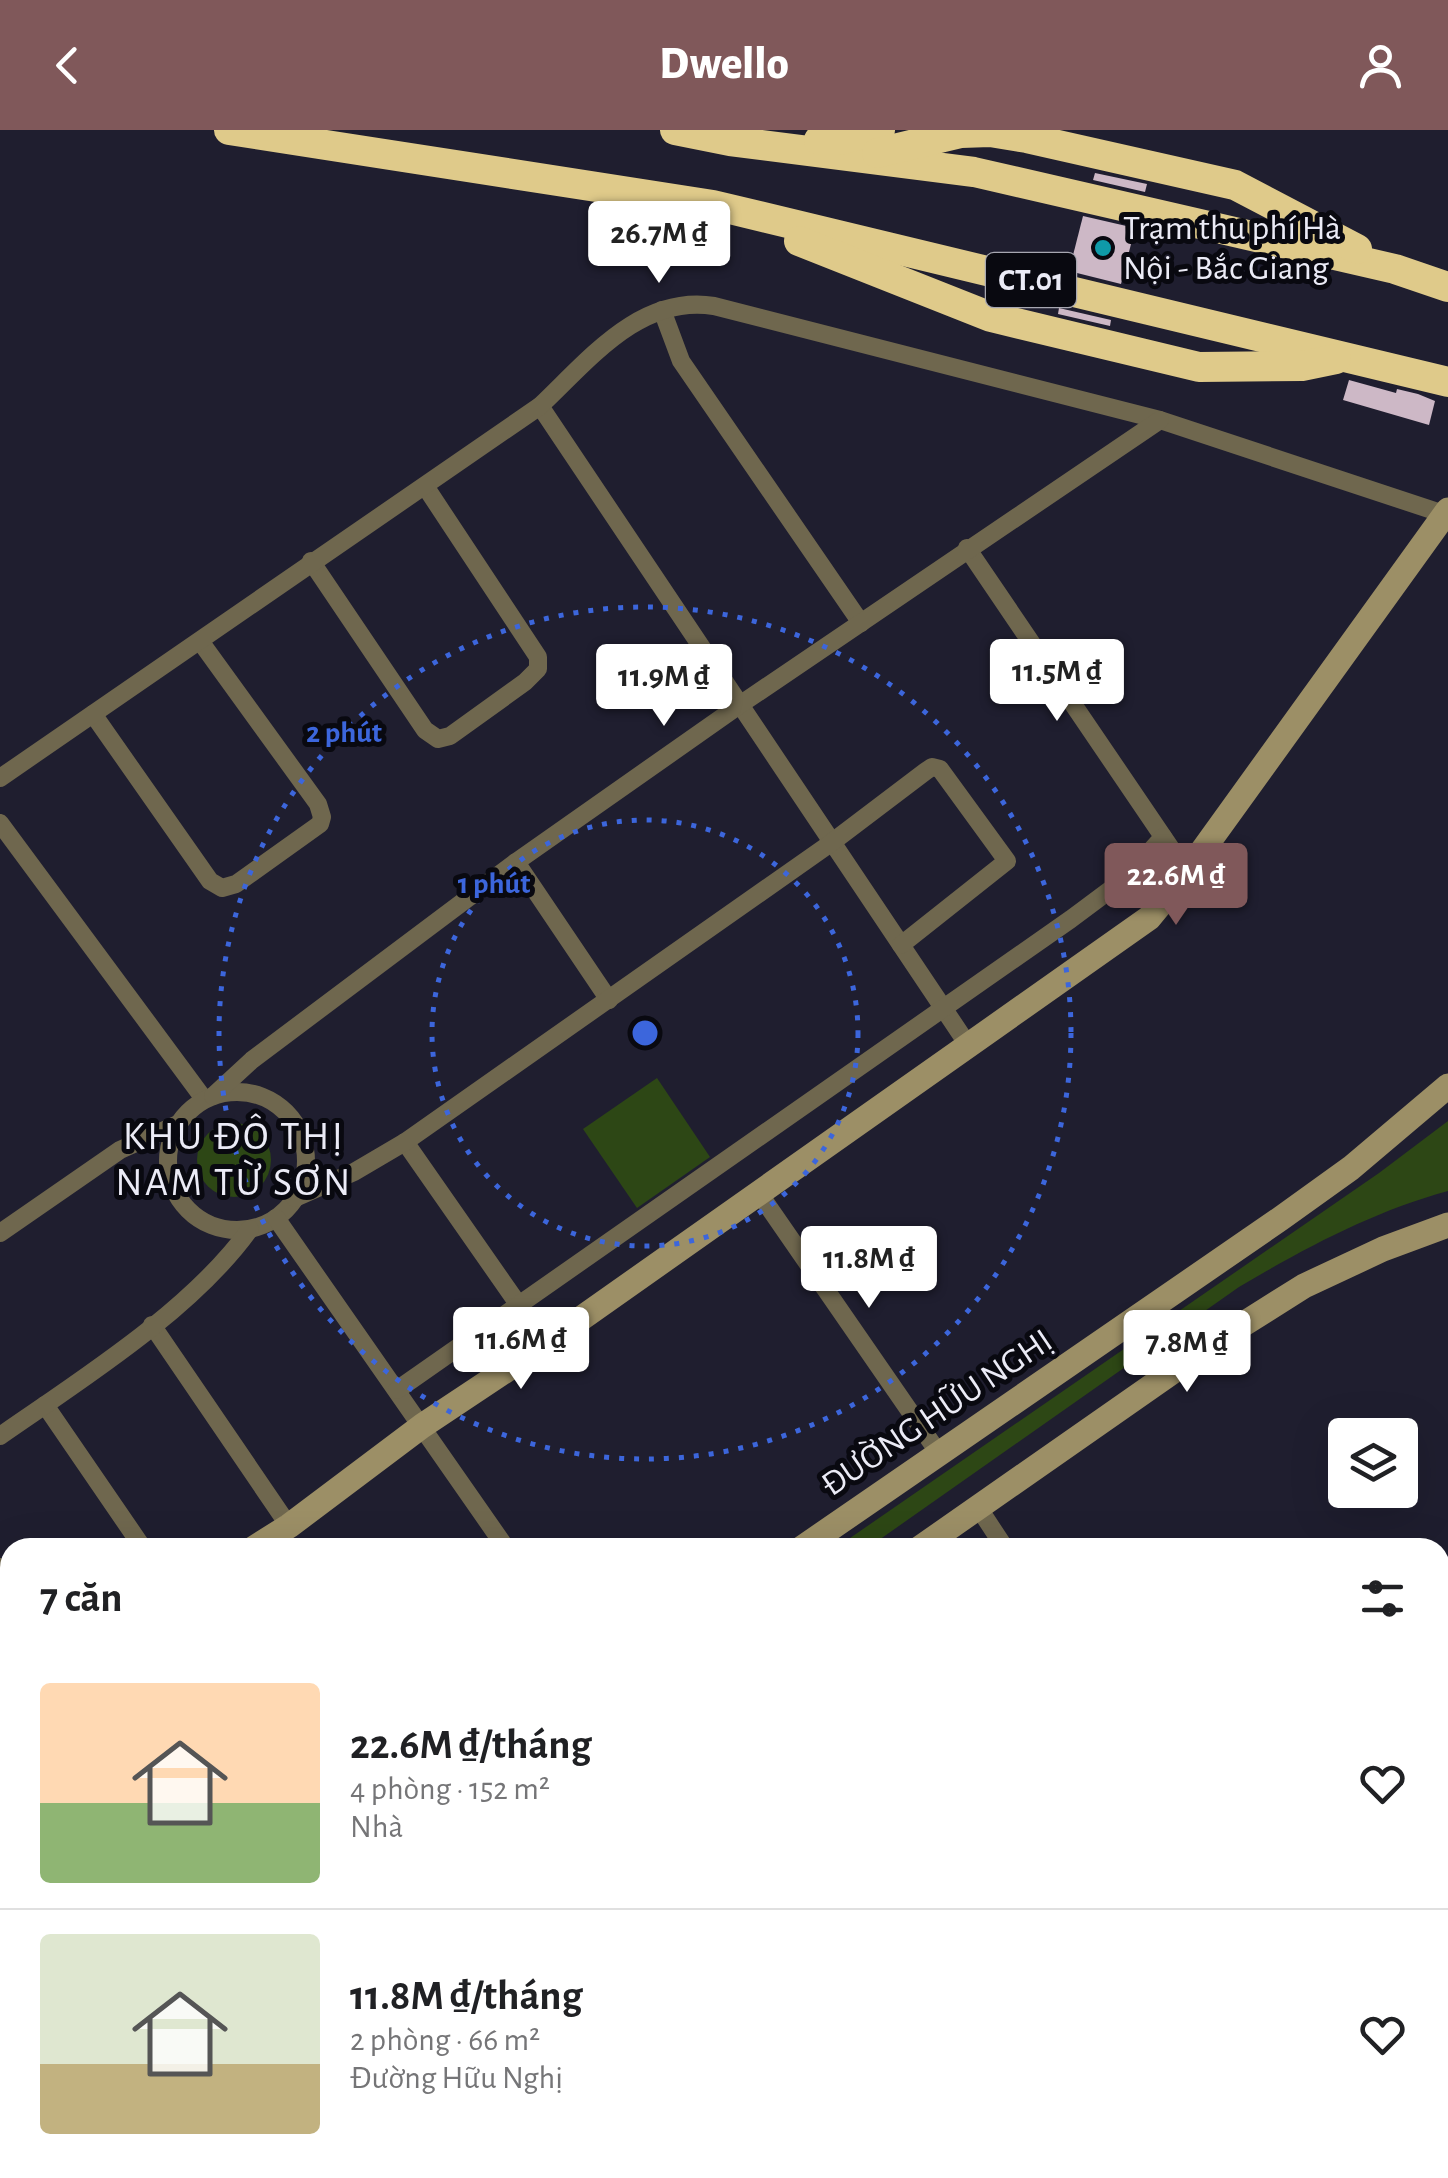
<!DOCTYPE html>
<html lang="vi">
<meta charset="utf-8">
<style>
body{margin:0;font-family:"Alegreya Sans",sans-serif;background:#f2f2f2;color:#202124;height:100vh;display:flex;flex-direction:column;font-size:38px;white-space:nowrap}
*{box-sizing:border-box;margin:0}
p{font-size:32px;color:#757577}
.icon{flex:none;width:55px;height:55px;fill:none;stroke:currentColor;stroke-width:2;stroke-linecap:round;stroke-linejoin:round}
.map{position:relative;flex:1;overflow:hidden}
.panel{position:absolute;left:0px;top:1408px;width:1450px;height:642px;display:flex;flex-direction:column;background:#fff;border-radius:30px 30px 0 0;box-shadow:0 10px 40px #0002}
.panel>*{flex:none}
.fabs{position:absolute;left:1328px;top:1288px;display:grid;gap:20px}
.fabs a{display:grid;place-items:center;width:90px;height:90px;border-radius:10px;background:#fff;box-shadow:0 10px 40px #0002;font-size:50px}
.price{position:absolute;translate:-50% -85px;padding:0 22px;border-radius:10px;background:#fff;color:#222;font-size:32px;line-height:65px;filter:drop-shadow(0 2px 5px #0008)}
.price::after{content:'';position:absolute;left:50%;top:60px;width:30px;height:22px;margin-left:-15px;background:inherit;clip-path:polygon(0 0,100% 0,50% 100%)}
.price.on{background:#80585a;color:#fff}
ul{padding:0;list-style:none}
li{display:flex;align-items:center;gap:30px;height:250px;padding:0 40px}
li+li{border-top:2px solid #e0e0e0}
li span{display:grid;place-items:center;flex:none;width:280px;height:200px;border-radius:10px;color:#555}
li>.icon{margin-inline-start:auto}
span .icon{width:120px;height:120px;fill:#fffc;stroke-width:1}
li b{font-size:42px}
h2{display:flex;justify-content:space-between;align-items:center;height:120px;padding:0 40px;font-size:42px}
header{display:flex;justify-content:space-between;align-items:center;height:130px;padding:0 40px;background:#80585a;color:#fff;font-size:45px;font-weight:800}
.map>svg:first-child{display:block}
.green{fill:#2d4715}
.building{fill:#cdb8c6}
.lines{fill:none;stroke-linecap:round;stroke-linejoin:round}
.street{stroke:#6f674e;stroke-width:18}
.secondary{stroke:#9c8f66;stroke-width:25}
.primary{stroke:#bfae79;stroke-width:25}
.highway{stroke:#dfca8a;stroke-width:30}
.ring{fill:none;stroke:#3c66dc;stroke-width:5;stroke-dasharray:5 10}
.culture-dot{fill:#0f9aa8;stroke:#090910;stroke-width:4}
.labels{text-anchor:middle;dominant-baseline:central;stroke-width:10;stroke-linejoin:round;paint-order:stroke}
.shield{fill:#090910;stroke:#a7a7b1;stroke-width:2.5}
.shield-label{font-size:32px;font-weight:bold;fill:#ebebf6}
.poi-label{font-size:35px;fill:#ebebf6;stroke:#090910;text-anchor:start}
.street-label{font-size:35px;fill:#ebebf6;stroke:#090910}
.quarter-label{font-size:40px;letter-spacing:2.5px;fill:#ebebf6;stroke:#090910}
.centre{fill:#3c66dc;stroke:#090910;stroke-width:5}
.ring-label{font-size:30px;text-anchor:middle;font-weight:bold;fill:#3c66dc;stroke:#090910;stroke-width:10;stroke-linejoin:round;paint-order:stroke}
</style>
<header><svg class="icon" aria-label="back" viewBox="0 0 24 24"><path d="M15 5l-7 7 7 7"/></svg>Dwello<svg class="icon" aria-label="person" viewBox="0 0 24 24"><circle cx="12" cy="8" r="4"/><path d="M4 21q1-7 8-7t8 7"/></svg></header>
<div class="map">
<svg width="1448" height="2048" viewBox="0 0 1448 2048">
<rect width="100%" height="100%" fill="#1f1e2f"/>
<g class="green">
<polygon points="657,948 710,1027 637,1078 583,999"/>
<path d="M 1448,991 L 1448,1061 C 1374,1081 1305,1118 1239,1157 L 869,1417 L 837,1417 L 1379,1043 Z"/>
<circle cx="234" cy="1030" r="37"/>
<polygon points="947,2040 1091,2040 1088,2048 952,2048"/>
</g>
<g class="building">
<polygon points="1095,43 1147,54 1145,62 1093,50"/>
<polygon points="1083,86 1135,98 1121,154 1069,141"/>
<polygon points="1059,178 1111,190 1110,196 1058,184"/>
<polygon points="1349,250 1396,263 1397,259 1418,264 1435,271 1429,295 1343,270"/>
</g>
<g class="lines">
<g class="street">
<polyline points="662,180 681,231 861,493"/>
<polyline points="540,276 968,915"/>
<polyline points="967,418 1187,742"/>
<polyline points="311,431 425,600 438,609 450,606 525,552 538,539 538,527 425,356"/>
<polyline points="93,584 210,751 222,758 236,754 320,694 322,687 318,674 200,511"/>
<path d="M 0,648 L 540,276 C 588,231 640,164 714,176 L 1160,290 L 1444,384"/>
<polyline points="0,693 204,969"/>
<polyline points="516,732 609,870"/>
<circle cx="237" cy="1031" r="69"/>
<polyline points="213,966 252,930 516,732 741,574 1160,290"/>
<polyline points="405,1012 518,1174"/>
<polyline points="759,1063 940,1325"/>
<polyline points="295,1068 354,1042 405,1012 831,713 926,641 932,637 940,639 1007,731 901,815"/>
<polyline points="276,1088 506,1418"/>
<polyline points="0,1103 120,1020 178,994"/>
<polyline points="152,1195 289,1396"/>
<polyline points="397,1260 1071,789 1126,748 1163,707"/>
<polyline points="45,1275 143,1418"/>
<path d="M 0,1306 C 82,1249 192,1180 250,1099"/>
<polyline points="978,1377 1005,1418"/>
<polyline points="0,1437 10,1452"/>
<polyline points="1440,1812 1448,1807"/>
<polyline points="1440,1980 1448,1975"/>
<polyline points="411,2040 417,2048"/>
<polyline points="934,2040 938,2048"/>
<polyline points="1103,2048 1107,2040"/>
<polyline points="1354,2048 1363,2040"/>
</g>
<g class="secondary">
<polyline points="254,1418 289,1396 422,1296 535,1221 1149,788 1187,742 1448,380"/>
<polyline points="802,1418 1280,1089 1351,1038 1448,956"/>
<polyline points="920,1418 1215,1212 1304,1156 1383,1119 1448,1095"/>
<polyline points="0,1590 10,1583"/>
<polyline points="0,1977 10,1970"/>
<polyline points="1247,2040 1250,2048"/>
<polyline points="15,2048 26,2040"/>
</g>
<g class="primary">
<polyline points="1440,1757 1448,1755"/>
<polyline points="691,2048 704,2040"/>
</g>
<g class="highway">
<polyline points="229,0 713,75 1448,252"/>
<polyline points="675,0 730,11 974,42 1395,139 1448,157"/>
<polyline points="819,10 839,10 880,0"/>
<polyline points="877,23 961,3 990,2 1027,8 1235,55 1357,119"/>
<polyline points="799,111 991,187 1199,237 1302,236 1336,229"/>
</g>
</g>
<g class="ring">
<circle cx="645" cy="903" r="213"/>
<circle cx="645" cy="903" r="426"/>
</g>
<circle class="culture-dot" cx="1103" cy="118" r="10"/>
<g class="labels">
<rect class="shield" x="986" y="123" width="90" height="54" rx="8"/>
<g class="shield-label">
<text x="1031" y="150">CT.01</text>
</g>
<g class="poi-label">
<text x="1123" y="98">Trạm thu phí Hà<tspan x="1123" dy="40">Nội - Bắc Giang</tspan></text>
</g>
<g class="street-label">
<text transform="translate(937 1283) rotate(-34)">ĐƯỜNG HỮU NGHỊ</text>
</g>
<g class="quarter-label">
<text x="234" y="1007">KHU ĐÔ THỊ<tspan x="234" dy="46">NAM TỪ SƠN</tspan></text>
</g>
</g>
<circle cx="645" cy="903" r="15" class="centre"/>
<g class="ring-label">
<text x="344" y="612">2 phút</text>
<text x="494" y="763">1 phút</text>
</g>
</svg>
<div class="fabs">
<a><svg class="icon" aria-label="layers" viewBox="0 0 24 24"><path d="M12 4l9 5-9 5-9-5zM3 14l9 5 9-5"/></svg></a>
</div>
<b class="price" style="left:659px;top:156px">26.7M ₫</b>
<b class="price" style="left:1057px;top:594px">11.5M ₫</b>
<b class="price" style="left:664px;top:599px">11.9M ₫</b>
<b class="price on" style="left:1176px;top:798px">22.6M ₫</b>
<b class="price" style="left:869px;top:1181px">11.8M ₫</b>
<b class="price" style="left:521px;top:1262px">11.6M ₫</b>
<b class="price" style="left:1187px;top:1265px">7.8M ₫</b>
<section class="panel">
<h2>7 căn<svg class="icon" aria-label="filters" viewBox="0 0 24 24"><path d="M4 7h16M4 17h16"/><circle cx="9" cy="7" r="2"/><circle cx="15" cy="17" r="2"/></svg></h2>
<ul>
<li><span style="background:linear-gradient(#ffd9b3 60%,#8fb573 0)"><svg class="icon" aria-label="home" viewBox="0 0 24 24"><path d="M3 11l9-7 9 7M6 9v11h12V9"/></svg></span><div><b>22.6M ₫/tháng</b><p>4 phòng · 152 m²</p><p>Nhà</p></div><svg class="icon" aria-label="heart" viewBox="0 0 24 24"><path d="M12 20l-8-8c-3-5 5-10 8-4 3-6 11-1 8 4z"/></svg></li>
<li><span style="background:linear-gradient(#dfe7d0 65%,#c2b280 0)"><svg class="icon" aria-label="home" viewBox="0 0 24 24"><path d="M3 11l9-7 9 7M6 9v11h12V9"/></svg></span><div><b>11.8M ₫/tháng</b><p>2 phòng · 66 m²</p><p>Đường Hữu Nghị</p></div><svg class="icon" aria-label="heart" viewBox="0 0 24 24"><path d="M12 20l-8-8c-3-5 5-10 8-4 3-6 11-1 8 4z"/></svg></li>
</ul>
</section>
</div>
